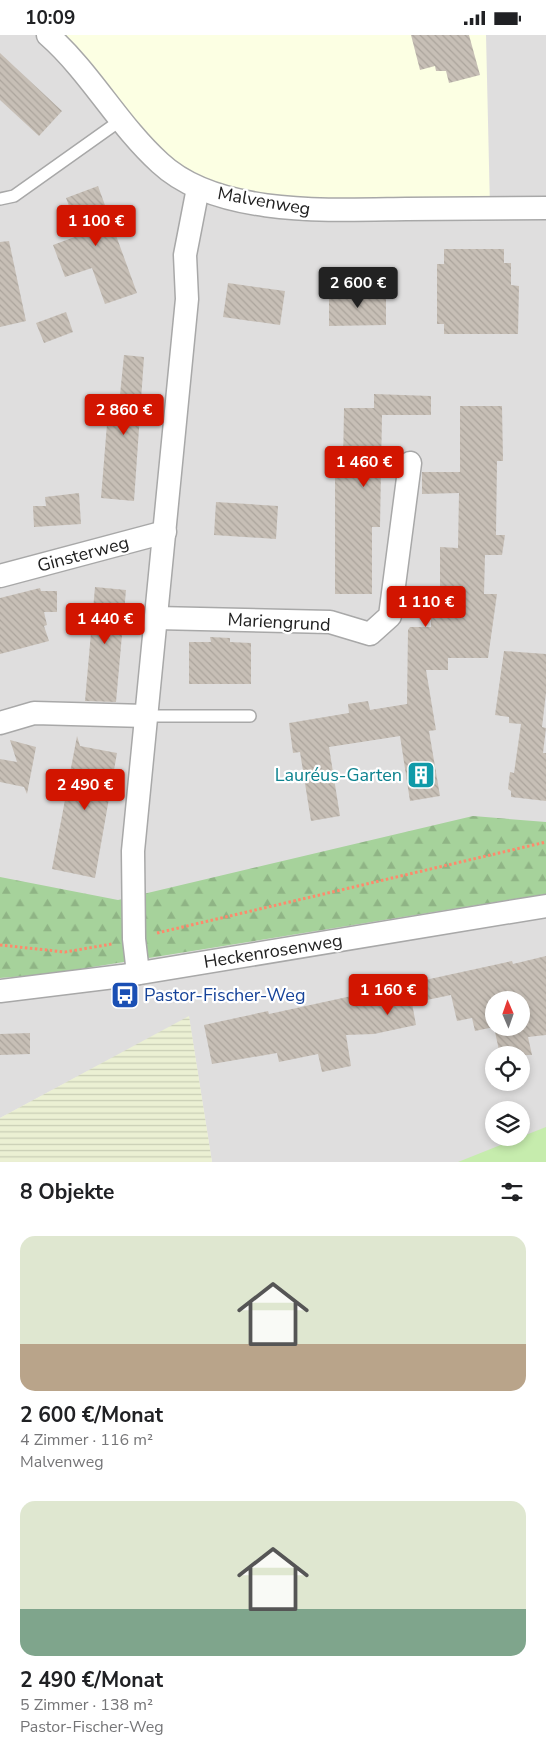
<!DOCTYPE html>
<html lang="de">
<meta charset="utf-8">
<style>
body{margin:0;font-family:"Nunito Sans",sans-serif;background:#f2f2f2;color:#202124;height:100vh;display:flex;flex-direction:column;font-size:19px;white-space:nowrap}
*{box-sizing:border-box;margin:0}
p{font-size:16px;color:#757577}
.icon{flex:none;width:28px;height:28px;fill:none;stroke:currentColor;stroke-width:2;stroke-linecap:round;stroke-linejoin:round}
.map{position:relative;height:1127px;overflow:hidden}
.sheet{display:flex;flex-direction:column;background:#fff;flex:1}
.sheet>*{flex:none}
.needle{width:32px;rotate:358deg}
.buttons{position:absolute;left:485px;top:956px;display:grid;gap:10px}
.buttons a{display:grid;place-items:center;width:45px;height:45px;border-radius:50%;background:#fff;box-shadow:0 2px 8px #0003;font-size:25px}
.price{position:absolute;translate:-50% -42px;padding:0 11px;border-radius:5px;background:#d21500;color:#fff;font-size:16px;line-height:32px;filter:drop-shadow(0 1px 2px #0008)}
.price::after{content:'';position:absolute;left:50%;top:30px;width:15px;height:11px;margin-left:-8px;background:inherit;clip-path:polygon(0 0,100% 0,50% 100%)}
.price.current{background:#222;color:#fff}
ul{padding:0;list-style:none}
li{display:grid;align-content:center;gap:10px;height:265px;padding:0 20px}
li span{display:grid;place-items:center;height:155px;border-radius:15px;color:#555}
li>.icon{margin-inline-start:auto}
span .icon{width:90px;height:90px;fill:#fffc;stroke-width:1}
li b{font-size:21px}
h2{display:flex;justify-content:space-between;align-items:center;height:60px;padding:0 20px;font-size:21px}
.status{display:flex;justify-content:space-between;align-items:center;height:35px;padding:0 25px;background:#fff;direction:ltr}
.status svg{height:14px;fill:currentColor}
.map>svg:first-child{display:block}
.residential{fill:#dfdede;fill-rule:evenodd}
.education{fill:#fcffe3}
.farmland{fill:url(#farmland-rules)}
.grass{fill:#c6ecad}
.forest{fill:url(#forest-firs)}
.building{fill:url(#building-back-hatch)}
.lines{fill:none;stroke-linecap:round;stroke-linejoin:round}
.lane-casing{stroke:#a8a8a8;stroke-width:14}
.street-casing{stroke:#a8a8a8;stroke-width:25}
.path{stroke:#fe8a6c;stroke-width:3;stroke-dasharray:2.5 2.5;stroke-linecap:butt}
.lane{stroke:#fff;stroke-width:11}
.street{stroke:#fff;stroke-width:22}
.labels{text-anchor:middle;dominant-baseline:central;stroke-width:4.5;stroke-linejoin:round;paint-order:stroke}
.street-label{font-size:18px;fill:#212121;stroke:#fff}
.culture-label{font-size:18px;fill:#0d838f;stroke:#fff;text-anchor:end}
.transit-label{font-size:18px;fill:#164399;stroke:#fff;text-anchor:start}
</style>
<div class="status"><b>10:09</b><svg viewBox="0 0 49 12"><path d="M0 12V9h3v3zM5 12V6h3v6zM10 12V3h3v9zM15 12V0h3v12zM26 1h20v11H26zM47 4h2v5h-2z"/></svg></div>
<div class="map">
<svg width="546" height="1127" viewBox="0 0 546 1127">
<defs>
<pattern id="farmland-rules" width="6" height="5" patternUnits="userSpaceOnUse" patternTransform="scale(1.25)"><rect width="6" height="5" fill="#ebf0d3"/><path d="M0 2.5h6" fill="none" stroke="#c9ceb5"/></pattern>
<pattern id="forest-firs" width="22" height="20" patternUnits="userSpaceOnUse" patternTransform="scale(1.25)"><rect width="22" height="20" fill="#a6d29b"/><path d="M5 1l3.5 6h-7zM16 11l3.5 6h-7z" fill="#8fb485"/></pattern>
<pattern id="building-back-hatch" width="6" height="6" patternUnits="userSpaceOnUse" patternTransform="scale(1.25)"><rect width="6" height="6" fill="#c7bfb6"/><path d="M-1 5l2 2M0 0l6 6M5-1l2 2" fill="none" stroke="#aba49c"/></pattern>
</defs>
<rect width="100%" height="100%" fill="#f1efe7"/>
<path class="residential" d="M 0,0 L 546,0 L 546,1127 L 212,1127 L 189,982 L 0,1083 ZM 494,965 L 521,965 L 521,992 L 494,992 ZM 494,1020 L 521,1020 L 521,1048 L 494,1048 ZM 494,1075 L 521,1075 L 521,1102 L 494,1102 Z"/>
<polygon class="education" points="46,0 486,0 490,174 311,175 198,153"/>
<polygon class="farmland" points="189,981 212,1127 0,1127 0,1083"/>
<polygon class="grass" points="546,1092 546,1127 458,1127"/>
<polygon class="forest" points="473,781 546,787 546,859 49,939 0,943 0,842 118,865"/>
<g class="building">
<polygon points="411,0 469,0 480,40 449,48 446,36 436,36 435,31 420,35"/>
<polygon points="0,18 62,76 39,101 0,65"/>
<polygon points="98,151 137,258 105,269 92,233 65,242 53,210 80,200 66,163"/>
<polygon points="9,206 26,286 0,292 0,207"/>
<polygon points="444,214 504,214 504,228 511,228 511,250 519,251 518,299 444,299 444,289 437,289 437,229 444,229"/>
<polygon points="228,248 285,256 280,290 223,282"/>
<polygon points="386,256 386,290 329,291 329,257"/>
<polygon points="66,277 73,297 44,308 36,288"/>
<polygon points="124,320 144,322 134,466 101,463 107,389 117,390"/>
<polygon points="374,359 431,361 431,380 382,380 380,492 372,492 372,559 335,559 335,431 343,431 344,373 374,373"/>
<polygon points="460,371 502,371 503,426 497,426 496,500 505,500 502,520 485,520 484,559 497,559 488,623 448,623 448,635 426,635 436,695 429,696 440,761 410,766 400,701 329,712 340,781 311,786 300,717 293,718 289,688 349,678 348,669 368,666 370,675 407,669 408,595 410,592 431,592 431,579 440,579 440,512 458,513 459,458 422,459 422,437 460,437"/>
<polygon points="79,458 81,489 34,492 33,471 46,471 45,462"/>
<polygon points="216,467 278,471 276,504 214,500"/>
<polygon points="95,552 126,555 116,667 85,666"/>
<polygon points="40,553 41,556 57,556 57,577 44,577 47,590 44,591 49,606 0,619 0,563"/>
<polygon points="210,602 230,603 230,607 251,608 251,649 189,649 189,607 211,607"/>
<polygon points="504,616 546,619 546,658 542,692 546,693 543,718 546,718 546,766 511,762 511,756 508,754 510,737 514,738 521,689 509,688 509,682 495,680"/>
<polygon points="77,701 80,711 117,718 95,843 52,834"/>
<polygon points="10,705 36,712 27,759 24,752 0,747 0,724 17,727"/>
<polygon points="546,921 546,1000 528,1002 532,1020 500,1020 494,992 521,992 521,965 494,965 494,992 475,996 472,983 457,986 451,960 412,968 416,990 374,999 346,1000 351,1031 322,1037 318,1019 279,1027 277,1018 212,1029 204,990 268,976 269,979 512,926 513,929"/>
<polygon points="30,998 30,1019 0,1020 0,999"/>
</g>
<g class="lines">
<defs>
<g id="lane">
<polyline points="0,164 14,161 121,85"/>
<polyline points="146,681 250,681"/>
</g>
<g id="street">
<path d="M 48,0 C 91,38 118,90 160,128 C 218,182 332,175 406,174 C 453,174 499,173 546,173"/>
<polyline points="0,541 165,497"/>
<polyline points="156,583 330,587 370,599 390,581 410,428"/>
<polyline points="0,688 34,678 146,681"/>
<polyline points="138,938 134,904 133,816 187,264 185,220 198,153"/>
<polyline points="0,956 122,941 546,871"/>
</g>
</defs>
<use href="#lane" class="lane-casing"/>
<use href="#street" class="street-casing"/>
<g class="path">
<polyline points="157,898 546,807"/>
<polyline points="0,910 65,917 112,909"/>
</g>
<use href="#lane" class="lane"/>
<use href="#street" class="street"/>
</g>
<defs>
<symbol id="building-square" viewBox="-11 -11 22 22"><rect x="-9" y="-9" width="18" height="18" rx="4" fill="#0f9aa8" stroke="#fff"/><path d="M-4-6H4V6H1V3H-1V6H-4ZM-2.5-4.3h1.7v1.8h-1.7ZM.8-4.3h1.7v1.8H.8ZM-2.5-1h1.7V.8h-1.7ZM.8-1h1.7V.8H.8Z" fill="#fff"/></symbol>
<symbol id="bus-square" viewBox="-11 -11 22 22"><rect x="-9" y="-9" width="18" height="18" rx="4" fill="#1a4fb4" stroke="#fff"/><path d="M-5-6H5V4H4V6H2V4H-2V6H-4V4H-5ZM-3.5-4V0h7V-4ZM-3.5 1.2v1.5H-2V1.2ZM2 1.2v1.5H3.5V1.2Z" fill="#fff"/></symbol>
</defs>
<g fill-rule="evenodd">
<use href="#building-square" x="405" y="724" width="32" height="32"/>
<use href="#bus-square" x="109" y="944" width="32" height="32"/>
</g>
<g class="labels">
<g class="street-label">
<text transform="translate(264 166) rotate(10)">Malvenweg</text>
<text transform="translate(83 519) rotate(-15)">Ginsterweg</text>
<text transform="translate(279 587) rotate(3)">Mariengrund</text>
<text transform="translate(273 916) rotate(-9)">Heckenrosenweg</text>
</g>
<g class="culture-label">
<text x="402" y="740">Lauréus-Garten</text>
</g>
<g class="transit-label">
<text x="144" y="960">Pastor-Fischer-Weg</text>
</g>
</g>
</svg>
<div class="buttons">
<a><svg class="needle" viewBox="-14 -14 28 28"><path d="M0-13l5 13h-10z" fill="#e53935"/><path d="M0 13l5-13h-10z" fill="#757577"/></svg></a>
<a><svg class="icon" aria-label="locate" viewBox="0 0 24 24"><circle cx="12" cy="12" r="6"/><path d="M12 2v4M12 18v4M2 12h4M18 12h4"/></svg></a>
<a><svg class="icon" aria-label="layers" viewBox="0 0 24 24"><path d="M12 4l9 5-9 5-9-5zM3 14l9 5 9-5"/></svg></a>
</div>
<b class="price" style="left:96px;top:212px">1 100 €</b>
<b class="price current" style="left:358px;top:274px">2 600 €</b>
<b class="price" style="left:124px;top:401px">2 860 €</b>
<b class="price" style="left:364px;top:453px">1 460 €</b>
<b class="price" style="left:426px;top:593px">1 110 €</b>
<b class="price" style="left:105px;top:610px">1 440 €</b>
<b class="price" style="left:85px;top:776px">2 490 €</b>
<b class="price" style="left:388px;top:981px">1 160 €</b>
</div>
<section class="sheet">
<h2>8 Objekte<svg class="icon" aria-label="filters" viewBox="0 0 24 24"><path d="M4 7h16M4 17h16"/><circle cx="9" cy="7" r="2"/><circle cx="15" cy="17" r="2"/></svg></h2>
<ul>
<li><span style="background:linear-gradient(#dfe7d0 70%,#b9a48a 0)"><svg class="icon" aria-label="home" viewBox="0 0 24 24"><path d="M3 11l9-7 9 7M6 9v11h12V9"/></svg></span><div><b>2 600 €/Monat</b><p>4 Zimmer · 116 m²</p><p>Malvenweg</p></div></li>
<li><span style="background:linear-gradient(#dfe7d0 70%,#7fa58c 0)"><svg class="icon" aria-label="home" viewBox="0 0 24 24"><path d="M3 11l9-7 9 7M6 9v11h12V9"/></svg></span><div><b>2 490 €/Monat</b><p>5 Zimmer · 138 m²</p><p>Pastor-Fischer-Weg</p></div></li>
</ul>
</section>
